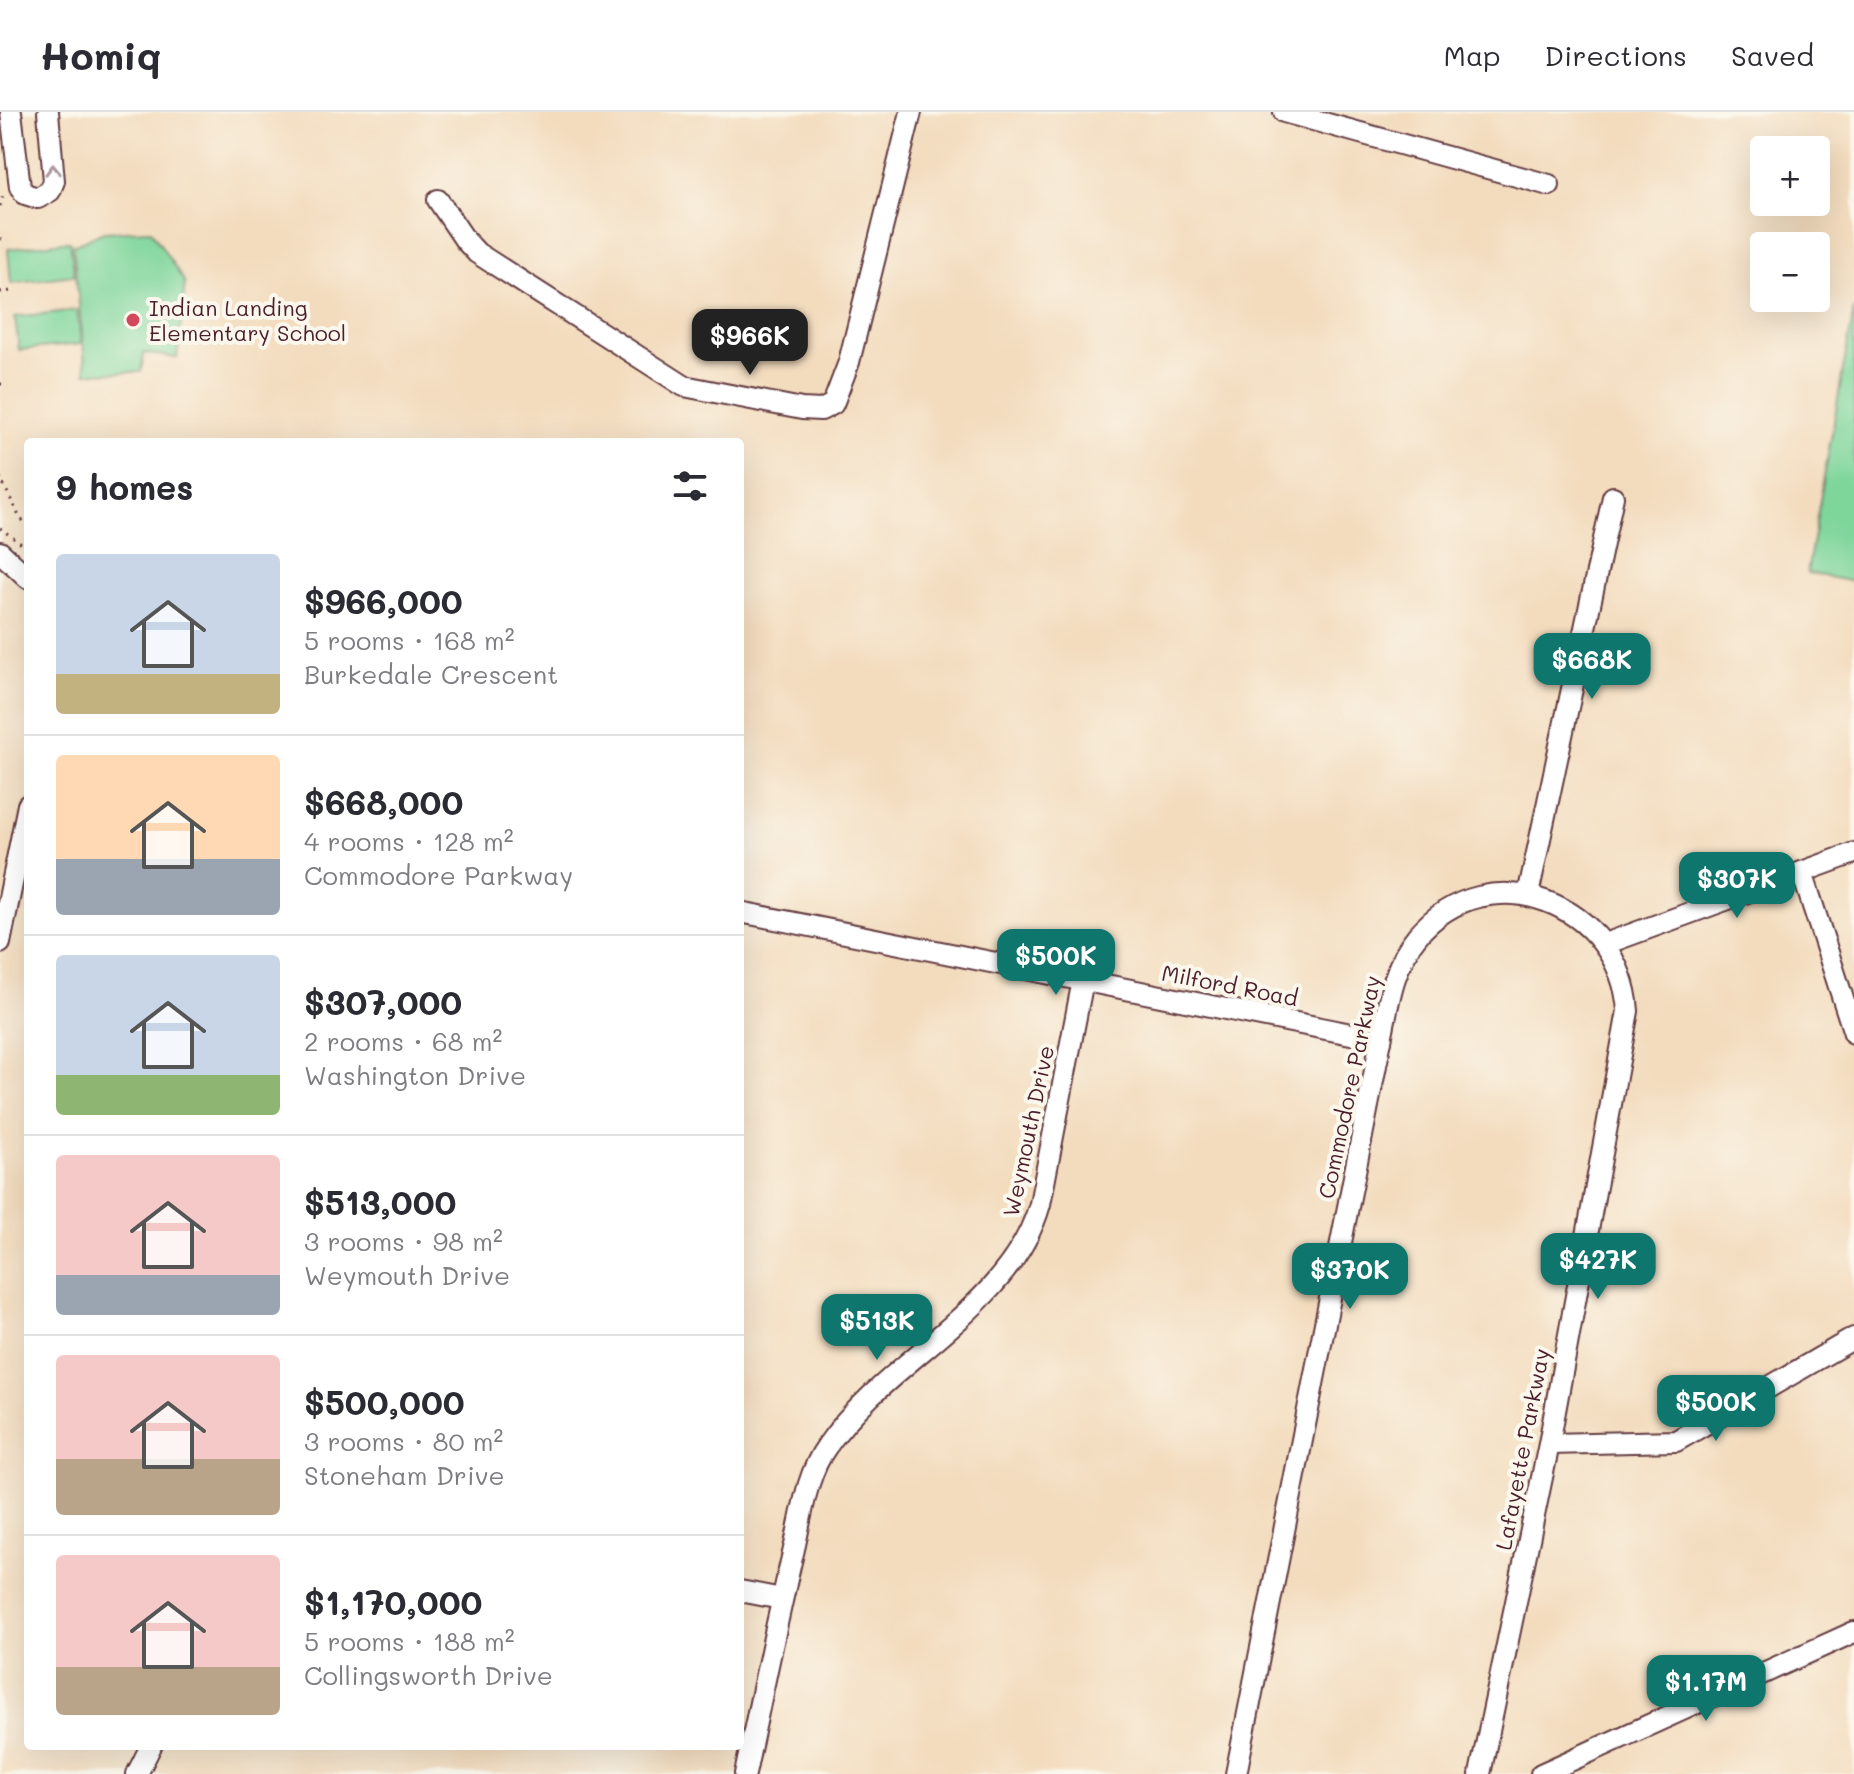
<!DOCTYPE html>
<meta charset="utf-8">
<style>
body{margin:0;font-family:Mali,sans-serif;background:#f7f7f7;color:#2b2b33;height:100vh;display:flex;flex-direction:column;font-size:30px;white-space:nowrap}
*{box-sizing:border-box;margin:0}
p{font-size:26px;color:#7c7c81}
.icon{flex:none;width:44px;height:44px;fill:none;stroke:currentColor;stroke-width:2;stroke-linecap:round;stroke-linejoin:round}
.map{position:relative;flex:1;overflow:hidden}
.drawer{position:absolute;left:24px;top:326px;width:720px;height:1312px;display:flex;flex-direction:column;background:#fff;border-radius:8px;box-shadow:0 8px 32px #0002}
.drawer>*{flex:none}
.fabs{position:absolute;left:1750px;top:24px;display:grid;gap:16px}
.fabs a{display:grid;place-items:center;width:80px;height:80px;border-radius:8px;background:#fff;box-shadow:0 8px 32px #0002;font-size:40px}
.price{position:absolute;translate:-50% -68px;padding:0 18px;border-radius:16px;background:#0f766e;color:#fff;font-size:26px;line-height:52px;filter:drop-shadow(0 2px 4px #0008)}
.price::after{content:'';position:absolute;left:50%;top:48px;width:24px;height:18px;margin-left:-12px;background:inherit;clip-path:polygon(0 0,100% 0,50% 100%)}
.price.active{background:#222;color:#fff}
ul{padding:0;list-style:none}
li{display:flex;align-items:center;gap:24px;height:200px;padding:0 32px}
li+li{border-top:2px solid #e1e1e2}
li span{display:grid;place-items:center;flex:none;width:224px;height:160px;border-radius:8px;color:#555}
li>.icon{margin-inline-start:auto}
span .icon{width:96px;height:96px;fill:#fffc;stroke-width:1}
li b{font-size:34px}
h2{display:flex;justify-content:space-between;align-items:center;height:96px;padding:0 32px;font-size:34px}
header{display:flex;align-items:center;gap:48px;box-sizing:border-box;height:112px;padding:0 40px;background:#fff;border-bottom:2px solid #e1e1e2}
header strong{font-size:38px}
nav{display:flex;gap:44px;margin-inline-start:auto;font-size:28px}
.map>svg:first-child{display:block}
.green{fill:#7fd69b;stroke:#647a63;stroke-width:2}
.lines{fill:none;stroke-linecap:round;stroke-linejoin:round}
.minor-casing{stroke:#633b41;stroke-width:24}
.path{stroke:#633b41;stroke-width:3;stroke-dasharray:2 6;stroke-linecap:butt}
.minor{stroke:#fff;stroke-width:20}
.oneway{stroke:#ae9aa0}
.poi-dot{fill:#d1495b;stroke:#fbf7ec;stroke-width:3}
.labels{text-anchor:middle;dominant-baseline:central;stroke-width:8;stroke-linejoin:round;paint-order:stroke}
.poi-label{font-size:22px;fill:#4a1f2b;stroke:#fbf7ec;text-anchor:start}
.street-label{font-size:22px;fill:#4a1f2b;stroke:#fbf7ec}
</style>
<header>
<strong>Homiq</strong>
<nav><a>Map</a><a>Directions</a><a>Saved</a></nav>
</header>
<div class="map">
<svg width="1854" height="1662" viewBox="0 0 1854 1662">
<rect width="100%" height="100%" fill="#fbf7ec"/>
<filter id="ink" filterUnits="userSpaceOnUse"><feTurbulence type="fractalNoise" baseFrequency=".0125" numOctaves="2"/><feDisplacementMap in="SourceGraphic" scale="16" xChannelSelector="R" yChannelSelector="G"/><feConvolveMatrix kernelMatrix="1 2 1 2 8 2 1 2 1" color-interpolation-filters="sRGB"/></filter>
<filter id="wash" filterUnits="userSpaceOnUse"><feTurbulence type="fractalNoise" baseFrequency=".006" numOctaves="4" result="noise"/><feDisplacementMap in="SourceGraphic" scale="32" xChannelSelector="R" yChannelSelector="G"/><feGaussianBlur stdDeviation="1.8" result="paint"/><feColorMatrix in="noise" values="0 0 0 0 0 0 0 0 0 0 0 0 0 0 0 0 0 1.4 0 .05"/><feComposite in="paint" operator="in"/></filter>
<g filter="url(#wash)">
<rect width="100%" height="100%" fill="#f3dcbe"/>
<g class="green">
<polygon points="151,118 185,171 177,246 144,241 141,260 86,261 73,133 104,120"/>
<polygon points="70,129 74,163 11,171 8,137"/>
<polygon points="1854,197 1854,470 1807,461"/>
<polygon points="77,198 81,232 19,238 15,205"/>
</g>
</g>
<g filter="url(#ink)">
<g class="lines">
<defs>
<g id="minor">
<polyline points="11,0 20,75 25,82 38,86 50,79 54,69 48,0"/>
<polyline points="1284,0 1549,73"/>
<polyline points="438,88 465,128 477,141 684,274 802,297 821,298 833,292 849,250 911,0"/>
<polyline points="0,440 28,466"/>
<polyline points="1802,760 1854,921"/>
<polyline points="1528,783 1613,385"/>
<polyline points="740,800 1381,928"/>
<polyline points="0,831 28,693"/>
<polyline points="1605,832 1854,741"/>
<polyline points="1549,1332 1676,1329 1854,1226"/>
<polyline points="740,1479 782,1487"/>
<polyline points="137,1662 151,1634"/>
<path d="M 745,1662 C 761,1587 776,1512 794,1437 C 802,1403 806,1363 827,1334 C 887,1247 1011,1196 1040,1092 L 1083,868"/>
<path d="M 1236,1662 L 1381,928 C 1388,893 1393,853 1417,824 C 1489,739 1620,792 1628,899 L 1549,1332 L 1480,1662"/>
<polyline points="1541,1662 1854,1520"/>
</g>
</defs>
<use href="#minor" class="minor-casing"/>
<g class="path">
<polyline points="0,94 3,83"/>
<polyline points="0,127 6,126"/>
<polyline points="0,180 12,179"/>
<polyline points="0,272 2,272"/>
<polyline points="0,365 19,404 28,415"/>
<polyline points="0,416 28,437"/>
</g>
<use href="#minor" class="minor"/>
</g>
<defs><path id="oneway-chevron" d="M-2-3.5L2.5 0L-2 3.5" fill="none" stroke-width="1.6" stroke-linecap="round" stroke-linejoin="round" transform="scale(2)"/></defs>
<use class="oneway" href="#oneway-chevron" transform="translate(53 58) rotate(-91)"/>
</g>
<circle class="poi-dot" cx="133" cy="208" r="8"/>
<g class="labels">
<g class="poi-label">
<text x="149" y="195">Indian Landing<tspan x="149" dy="25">Elementary School</tspan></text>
</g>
<g class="street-label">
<text transform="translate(1230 873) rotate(11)">Milford Road</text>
<text transform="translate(1349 975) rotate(-78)">Commodore Parkway</text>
<text transform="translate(1028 1019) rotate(-78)">Weymouth Drive</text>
<text transform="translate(1522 1337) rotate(-79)">Lafayette Parkway</text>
</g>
</g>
</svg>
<div class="fabs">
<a>+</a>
<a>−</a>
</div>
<b class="price active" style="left:750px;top:265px">$966K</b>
<b class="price" style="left:1592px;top:589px">$668K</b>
<b class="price" style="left:1737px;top:808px">$307K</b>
<b class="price" style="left:1056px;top:885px">$500K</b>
<b class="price" style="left:1598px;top:1189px">$427K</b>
<b class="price" style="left:1350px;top:1199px">$370K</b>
<b class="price" style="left:877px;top:1250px">$513K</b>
<b class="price" style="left:1716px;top:1331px">$500K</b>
<b class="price" style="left:1706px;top:1611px">$1.17M</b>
<section class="drawer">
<h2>9 homes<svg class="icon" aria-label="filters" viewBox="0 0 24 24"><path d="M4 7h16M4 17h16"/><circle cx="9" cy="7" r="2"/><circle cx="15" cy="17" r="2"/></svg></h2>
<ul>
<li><span style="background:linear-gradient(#c9d6e8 75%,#c2b280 0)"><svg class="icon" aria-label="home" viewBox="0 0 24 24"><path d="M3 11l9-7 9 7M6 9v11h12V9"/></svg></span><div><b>$966,000</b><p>5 rooms · 168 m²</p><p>Burkedale Crescent</p></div></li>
<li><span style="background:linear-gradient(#ffd9b3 65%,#9aa5b1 0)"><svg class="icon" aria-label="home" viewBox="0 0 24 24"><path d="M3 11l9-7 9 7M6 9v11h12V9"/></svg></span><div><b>$668,000</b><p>4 rooms · 128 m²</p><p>Commodore Parkway</p></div></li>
<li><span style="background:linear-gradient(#c9d6e8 75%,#8fb573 0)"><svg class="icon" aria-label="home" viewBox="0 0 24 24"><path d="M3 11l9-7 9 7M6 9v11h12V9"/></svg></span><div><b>$307,000</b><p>2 rooms · 68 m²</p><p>Washington Drive</p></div></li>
<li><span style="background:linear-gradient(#f6c9c9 75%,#9aa5b1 0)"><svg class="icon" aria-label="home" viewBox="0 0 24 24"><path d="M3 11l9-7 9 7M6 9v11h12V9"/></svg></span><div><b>$513,000</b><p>3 rooms · 98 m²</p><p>Weymouth Drive</p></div></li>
<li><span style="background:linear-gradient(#f6c9c9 65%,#b9a48a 0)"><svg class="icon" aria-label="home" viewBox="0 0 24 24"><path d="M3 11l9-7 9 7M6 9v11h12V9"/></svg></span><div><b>$500,000</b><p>3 rooms · 80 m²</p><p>Stoneham Drive</p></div></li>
<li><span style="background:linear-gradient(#f6c9c9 70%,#b9a48a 0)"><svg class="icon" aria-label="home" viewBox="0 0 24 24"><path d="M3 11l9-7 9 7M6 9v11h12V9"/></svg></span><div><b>$1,170,000</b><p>5 rooms · 188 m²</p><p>Collingsworth Drive</p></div></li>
</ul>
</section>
</div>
